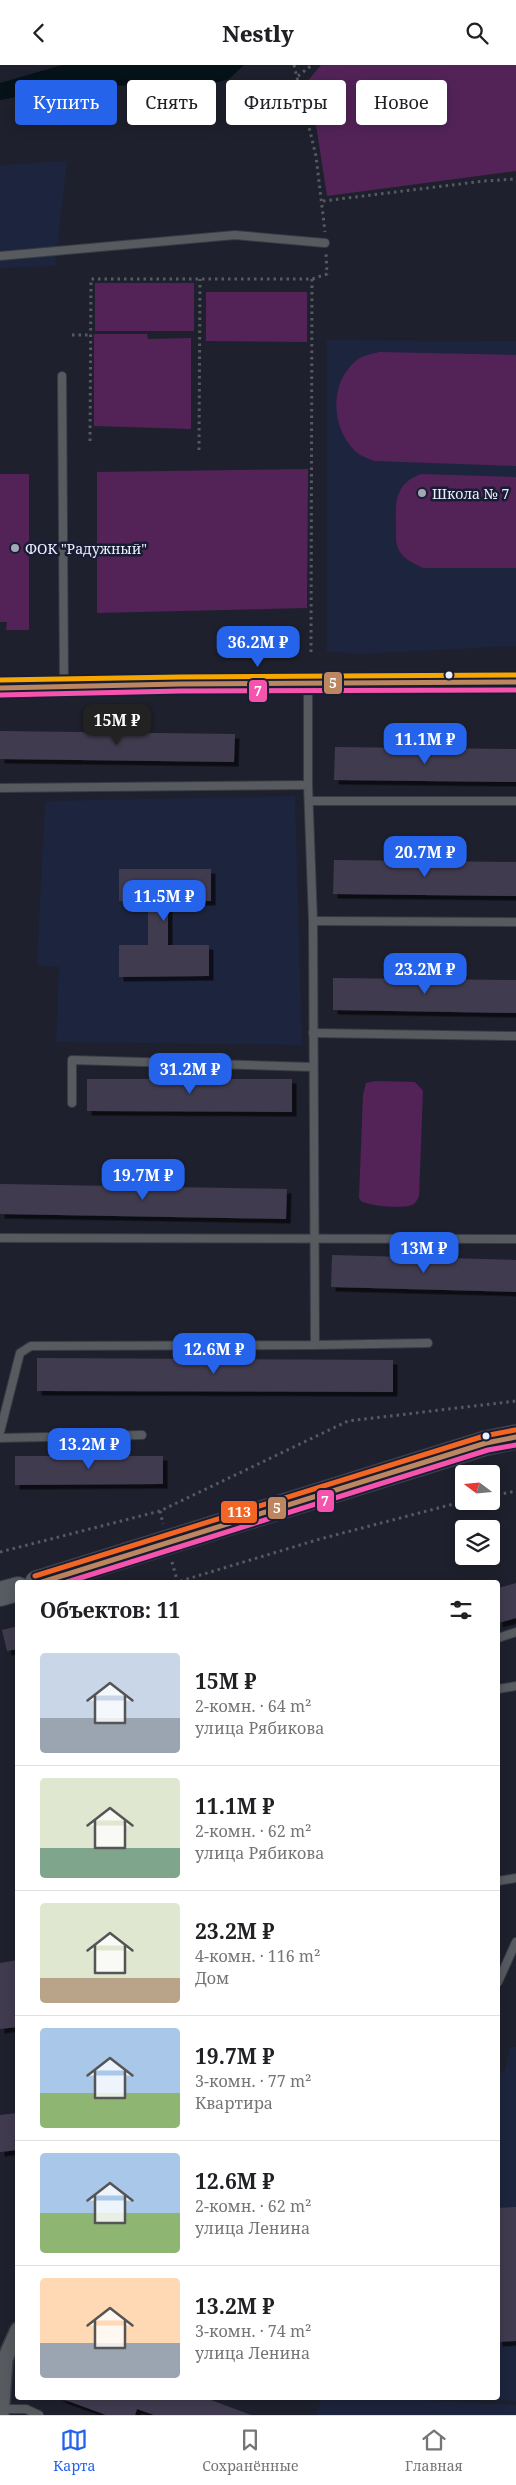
<!DOCTYPE html>
<html lang="ru">
<meta charset="utf-8">
<style>
body{margin:0;font-family:"Noto Serif",serif;background:#f6f6f6;color:#202124;height:100vh;display:flex;flex-direction:column;font-size:19px;white-space:nowrap}
*{box-sizing:border-box;margin:0}
p{font-size:16px;color:#757577}
.icon{flex:none;width:28px;height:28px;fill:none;stroke:currentColor;stroke-width:2;stroke-linecap:round;stroke-linejoin:round}
.map{position:relative;flex:1;overflow:hidden}
.sheet{position:absolute;left:15px;top:1515px;width:485px;height:820px;display:flex;flex-direction:column;background:#fff;border-radius:5px;box-shadow:0 2px 12px #0003}
.sheet>*{flex:none}
.hud{position:absolute;left:15px;top:15px;width:486px;height:45px;display:flex;gap:10px}
.needle{width:32px;rotate:286deg}
.tools{position:absolute;left:455px;top:1400px;display:grid;gap:10px}
.tools a{display:grid;place-items:center;width:45px;height:45px;border-radius:5px;background:#fff;box-shadow:0 2px 12px #0003;font-size:25px}
.price{position:absolute;translate:-50% -42px;padding:0 11px;border-radius:10px;background:#2563eb;color:#fff;font-size:16px;line-height:32px;filter:drop-shadow(0 1px 2px #0008)}
.price::after{content:'';position:absolute;left:50%;top:30px;width:15px;height:11px;margin-left:-8px;background:inherit;clip-path:polygon(0 0,100% 0,50% 100%)}
.price.active{background:#222;color:#fff}
ul{padding:0;list-style:none}
li{display:flex;align-items:center;gap:15px;height:125px;padding:0 25px}
li+li{border-top:1px solid #e0e0e0}
li span{display:grid;place-items:center;flex:none;width:140px;height:100px;border-radius:5px;color:#555}
li>.icon{margin-inline-start:auto}
span .icon{width:60px;height:60px;fill:#fffc;stroke-width:1}
li b{font-size:21px}
h2{display:flex;justify-content:space-between;align-items:center;height:60px;padding:0 25px;font-size:21px}
.chip{padding:0 18px;border-radius:5px;background:#fff;box-shadow:0 2px 12px #0003;font-size:18px;line-height:45px}
.chip.active{background:#2563eb;color:#fff}
header{display:flex;justify-content:space-between;align-items:center;height:65px;padding:0 25px;background:#fff;font-size:22px;font-weight:800}
.dock{display:flex;justify-content:space-around;align-items:center;height:70px;border-top:1px solid #e0e0e0;background:#fff;font-size:14px;color:#757577}
.dock a{display:grid;justify-items:center;gap:2px}
.dock .active{color:#2563eb}
.map>svg:first-child{display:block}
.built{fill:#1d243d}
.green{fill:#532358}
.water{fill:#051218}
.building{fill:#403b4f;filter:url(#shadow)}
.lines{fill:none;stroke-linecap:round;stroke-linejoin:round}
.lane-casing{stroke:#383b44;stroke-width:10}
.street-casing{stroke:#383b44;stroke-width:18}
.primary-casing{stroke:#383b44;stroke-width:26}
.path{stroke:#575a60;stroke-width:3;stroke-dasharray:2.5 4;stroke-linecap:butt}
.lane{stroke:#575a5f;stroke-width:8}
.street{stroke:#575a5f;stroke-width:15}
.primary{stroke:#575c63;stroke-width:24}
.bus-1-casing{stroke:#181d33;stroke-width:9}
.bus-2-casing{stroke:#181d33;stroke-width:9}
.bus-3-casing{stroke:#181d33;stroke-width:9}
.bus-4-casing{stroke:#181d33;stroke-width:9}
.bus-1{stroke:#bb8660;stroke-width:5}
.bus-2{stroke:#f653ac;stroke-width:5}
.bus-3{stroke:#f26522;stroke-width:5}
.bus-4{stroke:#f7a600;stroke-width:5}
.poi-dot{fill:#a3a7b6;stroke:#181d33;stroke-width:2}
.bus-dot{fill:#ebefff;stroke:#181d33;stroke-width:2}
.labels{text-anchor:middle;dominant-baseline:central;stroke-width:5;stroke-linejoin:round;paint-order:stroke}
.poi-label{font-size:14px;fill:#ebefff;stroke:#181d33;text-anchor:start}
.line-badge{stroke:#181d33;stroke-width:2}
.badge-label{font-size:14px;text-anchor:middle;font-weight:bold;fill:#fff}
</style>
<header><svg class="icon" aria-label="back" viewBox="0 0 24 24"><path d="M15 5l-7 7 7 7"/></svg>Nestly<svg class="icon" aria-label="search" viewBox="0 0 24 24"><circle cx="10" cy="10" r="6"/><path d="M15 15l6 6"/></svg></header>
<div class="map">
<svg width="516" height="2350" viewBox="0 0 516 2350">
<defs>
<filter id="shadow"><feDropShadow dx="4.5" dy="4.5" stdDeviation="0" flood-color="#0009"/></filter>
</defs>
<rect width="100%" height="100%" fill="#1e212d"/>
<g class="built">
<polygon points="67,96 55,201 0,203 0,100"/>
<polygon points="327,275 516,276 516,581 363,589 327,587"/>
<polygon points="295,731 302,980 56,977 59,902 37,900 45,736"/>
<polygon points="510,1982 516,1982 516,2336 446,2333 498,2332 498,2006 505,2006"/>
<polygon points="322,2333 390,2333 516,2340 516,2350 316,2350"/>
</g>
<g class="green">
<polygon points="321,0 516,0 516,106 327,131 317,66 306,18"/>
<rect x="95" y="218" width="99" height="48"/>
<polygon points="206,227 307,227 307,277 206,276"/>
<polygon points="94,269 147,269 148,274 191,273 191,364 94,361"/>
<path d="M 379,287 L 516,290 L 516,401 L 374,396 C 367,393 358,390 354,385 C 330,360 330,316 357,295 C 363,290 372,289 379,287 Z"/>
<polygon points="308,404 307,543 97,548 97,407"/>
<polygon points="0,409 29,409 29,565 6,565 7,557 0,557"/>
<path d="M 421,409 L 516,412 L 516,503 L 423,503 C 415,499 405,495 400,487 C 395,479 396,470 396,460 C 395,436 396,418 421,409 Z"/>
<path d="M 375,1016 L 415,1017 L 423,1026 L 419,1131 C 417,1135 416,1138 412,1140 C 403,1144 369,1141 361,1136 L 359,1133 L 363,1030 L 366,1018 Z"/>
</g>
<polygon class="water" points="62,0 244,0 229,14 192,24 173,19 110,21 45,27 0,35 0,18"/>
<g class="building">
<polygon points="0,666 235,669 234,697 0,694"/>
<polygon points="335,682 516,684 516,717 334,715"/>
<polygon points="334,795 516,797 516,831 333,829"/>
<polygon points="119,804 211,804 211,836 168,836 168,880 209,880 209,911 119,912 119,880 148,880 148,836 119,836"/>
<polygon points="333,913 516,915 516,948 333,945"/>
<polygon points="87,1014 292,1014 292,1047 87,1046"/>
<polygon points="0,1119 287,1124 286,1154 0,1149"/>
<polygon points="332,1190 516,1195 516,1227 331,1222"/>
<polygon points="37,1293 393,1295 393,1327 37,1326"/>
<polygon points="15,1391 163,1391 163,1419 15,1420"/>
<polygon points="516,1518 516,1553 498,1558 498,1523"/>
<polygon points="18,1561 18,1584 7,1586 2,1565"/>
<polygon points="18,1895 18,1962 0,1964 0,1898"/>
<polygon points="18,2048 18,2085 0,2087 0,2050"/>
<polygon points="516,2142 516,2276 498,2277 498,2143"/>
<polygon points="57,2332 203,2332 251,2350 154,2350 137,2344 135,2350 106,2350"/>
</g>
<g class="lines">
<defs>
<g id="lane">
<polyline points="0,191 235,170 325,178"/>
<polyline points="62,311 64,622"/>
<polyline points="0,723 308,720"/>
<polyline points="309,736 516,736"/>
<polyline points="313,856 516,857"/>
<polyline points="313,968 516,971"/>
<polyline points="72,1038 72,995 313,1002"/>
<polyline points="0,1173 516,1174"/>
<polyline points="315,1280 428,1278"/>
<polyline points="0,1367 20,1288 31,1281 315,1280 313,856 308,720 308,617"/>
<polyline points="0,1373 142,1370"/>
<polyline points="498,1573 516,1567"/>
<polyline points="498,1624 516,1621"/>
<polyline points="498,1816 516,1813"/>
<polyline points="498,1917 516,1877"/>
<polyline points="1,2344 26,2344 39,2350"/>
</g>
<g id="street">
<polyline points="0,623 180,619 516,617"/>
<polyline points="1,2350 5,2294 18,2265"/>
</g>
<g id="primary">
<polyline points="37,1518 486,1378 516,1372"/>
<polyline points="0,1529 18,1524"/>
</g>
</defs>
<use href="#lane" class="lane-casing"/>
<use href="#street" class="street-casing"/>
<use href="#primary" class="primary-casing"/>
<g class="path">
<polyline points="294,0 316,91 325,167"/>
<polyline points="298,11 312,0"/>
<polyline points="323,136 484,116 516,114"/>
<polyline points="72,270 90,270"/>
<polyline points="90,376 91,214 312,214 327,209 326,188"/>
<polyline points="199,385 200,214"/>
<polyline points="311,587 312,214"/>
<polyline points="491,1431 516,1426"/>
<polyline points="160,1446 163,1459"/>
<polyline points="0,1487 160,1446 348,1356 516,1336"/>
<polyline points="172,1497 177,1515"/>
<polyline points="174,1518 320,1474 465,1436"/>
</g>
<use href="#lane" class="lane"/>
<use href="#street" class="street"/>
<use href="#primary" class="primary"/>
<defs>
<g id="bus-1">
<polyline points="0,623 180,619 516,617"/>
<polyline points="39,1518 486,1378 516,1372"/>
</g>
<g id="bus-2">
<polyline points="0,630 180,626 516,625"/>
<polyline points="64,1518 488,1385 516,1380"/>
</g>
<polyline id="bus-3" points="35,1511 484,1371 515,1365"/>
<polyline id="bus-4" points="0,615 180,612 516,610"/>
</defs>
<use href="#bus-1" class="bus-1-casing"/>
<use href="#bus-2" class="bus-2-casing"/>
<use href="#bus-3" class="bus-3-casing"/>
<use href="#bus-4" class="bus-4-casing"/>
<use href="#bus-1" class="bus-1"/>
<use href="#bus-2" class="bus-2"/>
<use href="#bus-3" class="bus-3"/>
<use href="#bus-4" class="bus-4"/>
</g>
<g class="poi-dot">
<circle cx="422" cy="428" r="5"/>
<circle cx="15" cy="483" r="5"/>
</g>
<g class="bus-dot">
<circle cx="449" cy="610" r="4.5"/>
<circle cx="486" cy="1371" r="4.5"/>
</g>
<g class="labels">
<g class="poi-label">
<text x="432" y="428">Школа № 7</text>
<text x="25" y="483">ФОК "Радужный"</text>
</g>
</g>
<g class="line-badge">
<rect x="323" y="606" width="20" height="24" rx="5" fill="#bb8660"/>
<rect x="248" y="614" width="20" height="24" rx="5" fill="#f653ac"/>
<rect x="316" y="1424" width="19" height="24" rx="5" fill="#f653ac"/>
<rect x="267" y="1431" width="20" height="24" rx="5" fill="#bb8660"/>
<rect x="220" y="1435" width="38" height="24" rx="5" fill="#f26522"/>
</g>
<g class="badge-label">
<text x="333" y="623">5</text>
<text x="258" y="631">7</text>
<text x="325" y="1441">7</text>
<text x="277" y="1448">5</text>
<text x="239" y="1452">113</text>
</g>
</svg>
<div class="tools">
<a><svg class="needle" viewBox="-14 -14 28 28"><path d="M0-13l5 13h-10z" fill="#e53935"/><path d="M0 13l5-13h-10z" fill="#757577"/></svg></a>
<a><svg class="icon" aria-label="layers" viewBox="0 0 24 24"><path d="M12 4l9 5-9 5-9-5zM3 14l9 5 9-5"/></svg></a>
</div>
<b class="price" style="left:258px;top:603px">36.2M ₽</b>
<b class="price active" style="left:117px;top:681px">15M ₽</b>
<b class="price" style="left:425px;top:700px">11.1M ₽</b>
<b class="price" style="left:425px;top:813px">20.7M ₽</b>
<b class="price" style="left:164px;top:857px">11.5M ₽</b>
<b class="price" style="left:425px;top:930px">23.2M ₽</b>
<b class="price" style="left:190px;top:1030px">31.2M ₽</b>
<b class="price" style="left:143px;top:1136px">19.7M ₽</b>
<b class="price" style="left:424px;top:1209px">13M ₽</b>
<b class="price" style="left:214px;top:1310px">12.6M ₽</b>
<b class="price" style="left:89px;top:1405px">13.2M ₽</b>
<div class="hud">
<a class="chip active">Купить</a>
<a class="chip">Снять</a>
<a class="chip">Фильтры</a>
<a class="chip">Новое</a>
</div>
<section class="sheet">
<h2>Объектов: 11<svg class="icon" aria-label="filters" viewBox="0 0 24 24"><path d="M4 7h16M4 17h16"/><circle cx="9" cy="7" r="2"/><circle cx="15" cy="17" r="2"/></svg></h2>
<ul>
<li><span style="background:linear-gradient(#c9d6e8 65%,#9aa5b1 0)"><svg class="icon" aria-label="home" viewBox="0 0 24 24"><path d="M3 11l9-7 9 7M6 9v11h12V9"/></svg></span><div><b>15M ₽</b><p>2-комн. · 64 m²</p><p>улица Рябикова</p></div></li>
<li><span style="background:linear-gradient(#dfe7d0 70%,#7fa58c 0)"><svg class="icon" aria-label="home" viewBox="0 0 24 24"><path d="M3 11l9-7 9 7M6 9v11h12V9"/></svg></span><div><b>11.1M ₽</b><p>2-комн. · 62 m²</p><p>улица Рябикова</p></div></li>
<li><span style="background:linear-gradient(#dfe7d0 75%,#b9a48a 0)"><svg class="icon" aria-label="home" viewBox="0 0 24 24"><path d="M3 11l9-7 9 7M6 9v11h12V9"/></svg></span><div><b>23.2M ₽</b><p>4-комн. · 116 m²</p><p>Дом</p></div></li>
<li><span style="background:linear-gradient(#a9c7e8 65%,#8fb573 0)"><svg class="icon" aria-label="home" viewBox="0 0 24 24"><path d="M3 11l9-7 9 7M6 9v11h12V9"/></svg></span><div><b>19.7M ₽</b><p>3-комн. · 77 m²</p><p>Квартира</p></div></li>
<li><span style="background:linear-gradient(#a9c7e8 60%,#8fb573 0)"><svg class="icon" aria-label="home" viewBox="0 0 24 24"><path d="M3 11l9-7 9 7M6 9v11h12V9"/></svg></span><div><b>12.6M ₽</b><p>2-комн. · 62 m²</p><p>улица Ленина</p></div></li>
<li><span style="background:linear-gradient(#ffd9b3 65%,#9aa5b1 0)"><svg class="icon" aria-label="home" viewBox="0 0 24 24"><path d="M3 11l9-7 9 7M6 9v11h12V9"/></svg></span><div><b>13.2M ₽</b><p>3-комн. · 74 m²</p><p>улица Ленина</p></div></li>
</ul>
</section>
</div>
<nav class="dock">
<a class="active"><svg class="icon" aria-label="map" viewBox="0 0 24 24"><path d="M3 6l6-2 6 2 6-2v14l-6 2-6-2-6 2zM9 4v14M15 6v14"/></svg>Карта</a>
<a><svg class="icon" aria-label="saved" viewBox="0 0 24 24"><path d="M7 4h10v16l-5-4-5 4z"/></svg>Сохранённые</a>
<a><svg class="icon" aria-label="home" viewBox="0 0 24 24"><path d="M3 11l9-7 9 7M6 9v11h12V9"/></svg>Главная</a>
</nav>
